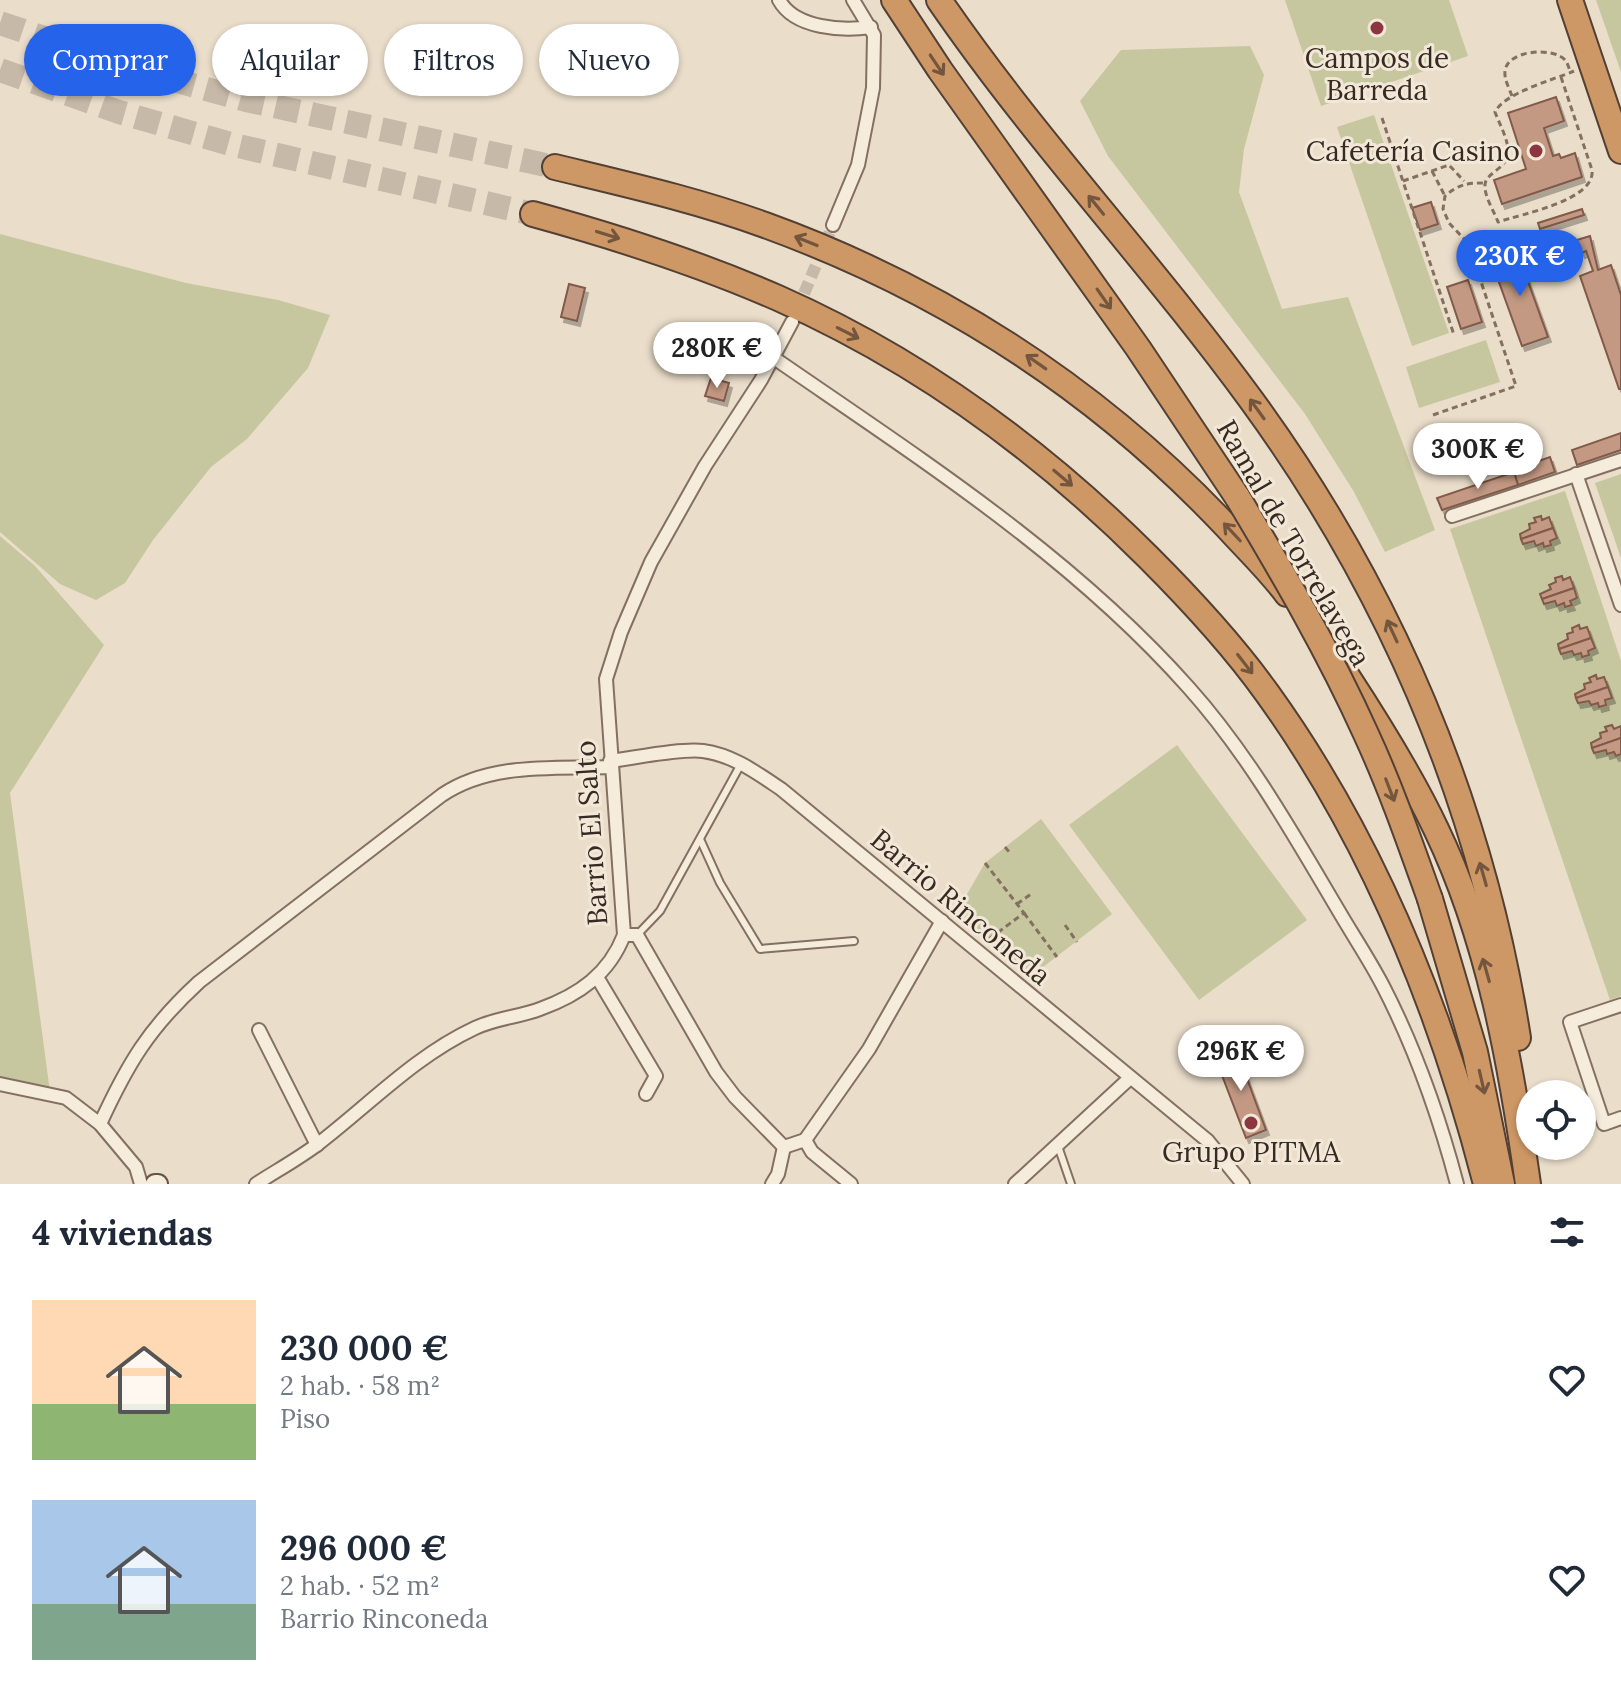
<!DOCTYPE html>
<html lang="es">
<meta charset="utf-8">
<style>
body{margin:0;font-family:Lora,serif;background:#f2f2f3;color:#1f2937;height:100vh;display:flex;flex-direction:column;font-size:30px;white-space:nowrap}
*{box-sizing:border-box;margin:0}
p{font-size:26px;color:#747a83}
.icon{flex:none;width:44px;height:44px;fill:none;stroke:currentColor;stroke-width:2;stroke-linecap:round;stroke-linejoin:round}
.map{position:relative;height:1184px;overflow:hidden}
.details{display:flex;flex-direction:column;background:#fff;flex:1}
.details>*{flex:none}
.guide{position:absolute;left:24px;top:24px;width:800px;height:72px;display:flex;gap:16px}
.buttons{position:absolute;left:1516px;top:1080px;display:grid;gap:16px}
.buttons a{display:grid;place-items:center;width:80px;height:80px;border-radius:50%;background:#fff;box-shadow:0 2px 6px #0004;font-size:40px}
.price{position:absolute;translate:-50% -68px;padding:0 18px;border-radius:28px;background:#fff;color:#222;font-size:26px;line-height:52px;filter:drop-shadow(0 2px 4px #0008)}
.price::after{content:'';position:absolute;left:50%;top:48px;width:24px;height:18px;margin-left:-12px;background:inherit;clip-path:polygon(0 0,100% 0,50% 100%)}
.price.active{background:#2563eb;color:#fff}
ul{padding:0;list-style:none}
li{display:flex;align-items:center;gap:24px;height:200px;padding:0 32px}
li span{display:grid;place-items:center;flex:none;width:224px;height:160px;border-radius:0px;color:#555}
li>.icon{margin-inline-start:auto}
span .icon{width:96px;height:96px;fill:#fffc;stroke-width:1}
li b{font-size:34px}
h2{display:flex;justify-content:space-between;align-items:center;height:96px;padding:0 32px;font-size:34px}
.pill{padding:0 28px;border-radius:36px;background:#fff;box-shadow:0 2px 6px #0004;font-size:28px;line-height:72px}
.pill.active{background:#2563eb;color:#fff}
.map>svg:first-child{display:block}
.green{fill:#c6c79f}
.building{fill:#c39984;stroke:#815a49;stroke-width:2;filter:url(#shadow)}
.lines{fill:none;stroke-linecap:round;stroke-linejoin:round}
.street-tunnel{stroke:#c6b9a8;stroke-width:12;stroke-dasharray:12 6;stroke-linecap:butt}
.highway-tunnel{stroke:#c6b9a8;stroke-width:24;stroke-dasharray:24 12;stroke-linecap:butt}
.lane-casing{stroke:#847060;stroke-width:10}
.street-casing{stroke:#847060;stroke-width:16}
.secondary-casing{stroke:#665243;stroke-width:22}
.highway-casing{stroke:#534034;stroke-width:28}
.path{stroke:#847060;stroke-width:3;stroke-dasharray:6 4;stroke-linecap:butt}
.lane{stroke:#f5ecdc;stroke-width:6}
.street{stroke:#f5ecdc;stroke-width:12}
.secondary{stroke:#f5ecdc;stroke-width:18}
.highway{stroke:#ce9766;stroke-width:24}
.highway-bridge-casing{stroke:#534034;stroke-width:28;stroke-linecap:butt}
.highway-bridge{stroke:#ce9766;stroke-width:24}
.oneway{stroke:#73563d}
.poi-dot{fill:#8c373f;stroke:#f2e8d8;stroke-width:3}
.labels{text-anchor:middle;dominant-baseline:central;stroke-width:6;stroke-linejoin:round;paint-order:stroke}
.poi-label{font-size:28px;fill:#372a22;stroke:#f2e8d8}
.street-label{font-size:28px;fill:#372a22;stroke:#f2e8d8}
</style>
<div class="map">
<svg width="1621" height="1184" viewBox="0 0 1621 1184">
<defs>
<filter id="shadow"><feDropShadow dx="3" dy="5" stdDeviation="0" flood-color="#0004"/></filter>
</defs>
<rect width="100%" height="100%" fill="#eaddca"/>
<g class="green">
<polygon points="1285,0 1449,0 1468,56 1321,106"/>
<polygon points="1596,0 1621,0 1621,72"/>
<polygon points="1250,46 1264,75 1244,149 1239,192 1282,309 1348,297 1435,530 1385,552 1354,492 1305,414 1108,156 1080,101 1121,50"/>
<polygon points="1374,115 1449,333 1412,346 1337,127"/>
<polygon points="0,234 186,283 278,300 330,315 308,368 247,439 211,467 153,540 125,583 96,600 60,584 0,532"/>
<polygon points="1486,340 1500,382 1419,408 1406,367"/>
<polygon points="1621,474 1621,558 1595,483"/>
<polygon points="1565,491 1621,661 1621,996 1610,1000 1450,529"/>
<polygon points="0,536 35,566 104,645 10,793 50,1092 0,1080"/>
<polygon points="1177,745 1307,920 1199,1000 1069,825"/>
<polygon points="1041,819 1112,914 1030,977 955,915 985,863"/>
</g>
<g class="building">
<polygon points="1556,97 1564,121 1544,128 1553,156 1559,154 1561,158 1575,153 1582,177 1502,204 1494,180 1526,169 1508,113"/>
<polygon points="1431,202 1438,224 1420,230 1412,208"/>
<polygon points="1582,209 1584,215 1540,229 1538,223"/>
<polygon points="1590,236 1598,270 1611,265 1621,295 1621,389 1619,389 1580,276 1593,271 1586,251 1582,253 1577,240"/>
<polygon points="1517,251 1548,337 1522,346 1491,260"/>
<polygon points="1468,280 1482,322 1461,329 1447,287"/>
<polygon points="569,284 585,288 577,321 561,317"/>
<polygon points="711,378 729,383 724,401 705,396"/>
<polygon points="1621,433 1621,450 1577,465 1572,450"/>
<polygon points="1550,457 1555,472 1518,485 1513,470"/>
<polygon points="1514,472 1518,485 1442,510 1437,498"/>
<polygon points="1541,516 1542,520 1549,517 1553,528 1521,539 1520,534 1530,529 1529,524 1536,522 1534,518"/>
<polygon points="1553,528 1557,538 1550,541 1551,545 1544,547 1543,543 1536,546 1534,541 1523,544 1521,539"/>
<polygon points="1562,576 1563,580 1570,577 1574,588 1542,599 1540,594 1551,589 1549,585 1556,582 1555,578"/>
<polygon points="1574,588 1577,598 1570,601 1572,605 1565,607 1564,603 1557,606 1555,601 1544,604 1542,599"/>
<polygon points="1579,625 1580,629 1587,627 1591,638 1559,649 1558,644 1568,639 1567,634 1573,632 1572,628"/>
<polygon points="1591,638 1595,648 1588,651 1589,655 1582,657 1581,653 1574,655 1572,651 1561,654 1559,649"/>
<polygon points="1596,675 1597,679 1604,677 1608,687 1576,698 1575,694 1585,689 1584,684 1591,682 1589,678"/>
<polygon points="1608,687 1612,698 1605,700 1606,705 1599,707 1598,703 1591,705 1589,701 1578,703 1576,698"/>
<polygon points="1612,725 1614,729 1621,726 1621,738 1592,748 1591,743 1601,738 1600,733 1607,731 1605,727"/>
<polygon points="1621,738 1621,754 1616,756 1614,752 1607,754 1606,750 1594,753 1592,748"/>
<polygon points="1236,1049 1266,1130 1246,1138 1215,1057"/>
</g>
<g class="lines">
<polyline class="street-tunnel" points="797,310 833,225"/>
<g class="highway-tunnel">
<polyline points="0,23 145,72 246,100 555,167"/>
<polyline points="0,70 119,112 234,145 533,214"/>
</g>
<defs>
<g id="lane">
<polyline points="700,839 720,883 760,949 854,941"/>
<polyline points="638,934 660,911 741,764"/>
<polyline points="1058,1146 1071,1184"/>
</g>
<g id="street">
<path d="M 779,0 C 795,29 843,31 871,27"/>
<polyline points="833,225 858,165 873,88 874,35 853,0"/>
<path d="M 774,358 C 919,458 1071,555 1189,688 C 1248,754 1292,832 1337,908 C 1352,934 1369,959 1383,986 C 1415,1048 1439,1116 1457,1184"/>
<polyline points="1576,474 1621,605"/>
<polyline points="1452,516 1621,460"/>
<path d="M 610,761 C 634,758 682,748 703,751 C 733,755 757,773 781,789 L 1208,1141 L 1243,1184"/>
<polyline points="624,935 637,935 716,1072 735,1097 784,1147"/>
<polyline points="597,977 656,1076 646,1094"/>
<polyline points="1621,1005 1570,1022 1604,1124 1621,1118"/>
<polyline points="259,1030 317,1145"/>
<polyline points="0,1084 66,1098 100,1124 136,1167 141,1184"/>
<path d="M 100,1124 C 128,1063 149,1028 199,982 L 442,795 C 491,762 554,769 611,767"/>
<polyline points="805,1140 812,1152 851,1184"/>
<polyline points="784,1147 805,1140 869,1049 942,921"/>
<path d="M 256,1184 C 276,1171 298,1159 318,1144 C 370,1104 415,1056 475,1028 C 496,1018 519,1017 540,1009 C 579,995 609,974 624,935 L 606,679 L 621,632 L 651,562 L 705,466 L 761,380 L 792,322"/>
<polyline points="772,1184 778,1174 784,1147"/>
<polyline points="1015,1184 1130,1078"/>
</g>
<polyline id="secondary" points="155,1184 158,1184"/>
<g id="highway">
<polyline points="894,0 940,70 1138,348 1238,498"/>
<path d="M 939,0 C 1035,140 1152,264 1252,401 C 1392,593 1481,803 1518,1038"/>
<polyline points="1570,0 1621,151"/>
<path d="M 555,167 C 625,184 697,200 765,225 C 941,289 1098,390 1227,527 C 1247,549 1269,570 1287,594"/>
<path d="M 533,214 C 617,237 698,263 778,298 C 918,360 1041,450 1148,557 C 1191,600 1232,644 1267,693 C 1373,840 1441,1009 1486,1184"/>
<path d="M 1347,676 C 1379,725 1411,776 1436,829 C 1489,939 1511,1064 1528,1184"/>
<polyline points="1430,899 1475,1052 1502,1184"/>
</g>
</defs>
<use href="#lane" class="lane-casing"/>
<use href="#street" class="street-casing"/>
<use href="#secondary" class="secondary-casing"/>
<use href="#highway" class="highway-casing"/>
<g class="path">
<path d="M 1561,77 L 1592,170 C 1596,200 1522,214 1498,222 C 1494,211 1484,196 1485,185 C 1485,172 1510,169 1508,149 C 1507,137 1499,123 1495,112 C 1504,93 1553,80 1574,71"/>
<path d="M 1512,96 C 1509,88 1504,79 1505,71 C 1507,50 1554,46 1566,61 C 1567,62 1570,71 1571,73"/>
<polyline points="1382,118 1454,335"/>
<polyline points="1432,171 1445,196"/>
<polyline points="1403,181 1449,165 1464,181"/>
<path d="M 1433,415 L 1516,386 L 1468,243 L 1449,223 L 1443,209 L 1445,196 C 1459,184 1467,183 1485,183"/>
<polyline points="1005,847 1010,853"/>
<polyline points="985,863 1024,913 985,942"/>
<polyline points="1017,904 1031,894"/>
<polyline points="1024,913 1057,957"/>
<polyline points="1065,925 1077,942"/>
</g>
<use href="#lane" class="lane"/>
<use href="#street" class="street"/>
<use href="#secondary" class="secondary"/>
<use href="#highway" class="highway"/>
<defs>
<path id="highway-bridge" d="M 1238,498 C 1284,575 1329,652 1366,734 C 1391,788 1410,843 1430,899"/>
</defs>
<use href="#highway-bridge" class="highway-bridge-casing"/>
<use href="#highway-bridge" class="highway-bridge"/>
</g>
<defs><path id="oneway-shaft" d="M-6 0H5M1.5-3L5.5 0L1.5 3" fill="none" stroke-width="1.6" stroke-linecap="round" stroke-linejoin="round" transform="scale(2)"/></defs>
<g class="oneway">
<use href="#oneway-shaft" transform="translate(937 65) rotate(56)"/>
<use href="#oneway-shaft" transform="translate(1096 205) rotate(-129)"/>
<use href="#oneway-shaft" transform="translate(608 235) rotate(17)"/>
<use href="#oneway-shaft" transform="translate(806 241) rotate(-158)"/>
<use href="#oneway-shaft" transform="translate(1104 299) rotate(55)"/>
<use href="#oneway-shaft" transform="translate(848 333) rotate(27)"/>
<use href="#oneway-shaft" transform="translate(1036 362) rotate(-145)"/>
<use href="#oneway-shaft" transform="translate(1257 409) rotate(-126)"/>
<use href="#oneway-shaft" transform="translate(1063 478) rotate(40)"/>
<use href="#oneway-shaft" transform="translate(1232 532) rotate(-133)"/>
<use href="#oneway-shaft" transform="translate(1392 631) rotate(-115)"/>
<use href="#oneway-shaft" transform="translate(1245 664) rotate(52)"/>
<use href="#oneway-shaft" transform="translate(1390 790) rotate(69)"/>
<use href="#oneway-shaft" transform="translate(1483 874) rotate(-106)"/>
<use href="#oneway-shaft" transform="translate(1486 970) rotate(-106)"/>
<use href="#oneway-shaft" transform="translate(1482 1082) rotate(77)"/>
</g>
<g class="poi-dot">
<circle cx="1377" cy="28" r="8"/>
<circle cx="1536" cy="151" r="8"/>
<circle cx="1251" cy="1123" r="8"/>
</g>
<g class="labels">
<g class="poi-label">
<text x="1377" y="58">Campos de<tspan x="1377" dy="32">Barreda</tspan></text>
<text x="1520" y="151" text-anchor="end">Cafetería Casino</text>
<text x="1251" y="1152">Grupo PITMA</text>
</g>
<g class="street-label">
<text transform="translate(1294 543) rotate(60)">Ramal de Torrelavega</text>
<text transform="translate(591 833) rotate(-94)">Barrio El Salto</text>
<text transform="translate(961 907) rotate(40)">Barrio Rinconeda</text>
</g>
</g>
</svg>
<div class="buttons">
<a><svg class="icon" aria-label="locate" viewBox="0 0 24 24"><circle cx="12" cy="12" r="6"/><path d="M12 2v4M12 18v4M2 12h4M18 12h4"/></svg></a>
</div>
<b class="price active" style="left:1520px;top:298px">230K €</b>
<b class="price" style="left:717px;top:390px">280K €</b>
<b class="price" style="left:1478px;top:491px">300K €</b>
<b class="price" style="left:1241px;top:1093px">296K €</b>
<div class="guide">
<a class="pill active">Comprar</a>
<a class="pill">Alquilar</a>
<a class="pill">Filtros</a>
<a class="pill">Nuevo</a>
</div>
</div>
<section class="details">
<h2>4 viviendas<svg class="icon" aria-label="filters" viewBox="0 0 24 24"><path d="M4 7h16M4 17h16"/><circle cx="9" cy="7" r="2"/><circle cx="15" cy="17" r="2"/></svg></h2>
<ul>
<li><span style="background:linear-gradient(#ffd9b3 65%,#8fb573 0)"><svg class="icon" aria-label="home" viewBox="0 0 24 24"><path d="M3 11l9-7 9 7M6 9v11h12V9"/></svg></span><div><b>230 000 €</b><p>2 hab. · 58 m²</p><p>Piso</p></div><svg class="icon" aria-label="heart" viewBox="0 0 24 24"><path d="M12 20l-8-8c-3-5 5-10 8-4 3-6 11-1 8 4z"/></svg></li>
<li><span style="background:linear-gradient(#a9c7e8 65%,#7fa58c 0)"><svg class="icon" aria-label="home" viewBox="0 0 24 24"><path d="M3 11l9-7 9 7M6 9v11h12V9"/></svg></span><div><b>296 000 €</b><p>2 hab. · 52 m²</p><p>Barrio Rinconeda</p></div><svg class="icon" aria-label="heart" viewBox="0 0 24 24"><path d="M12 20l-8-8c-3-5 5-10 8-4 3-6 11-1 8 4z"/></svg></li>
</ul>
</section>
